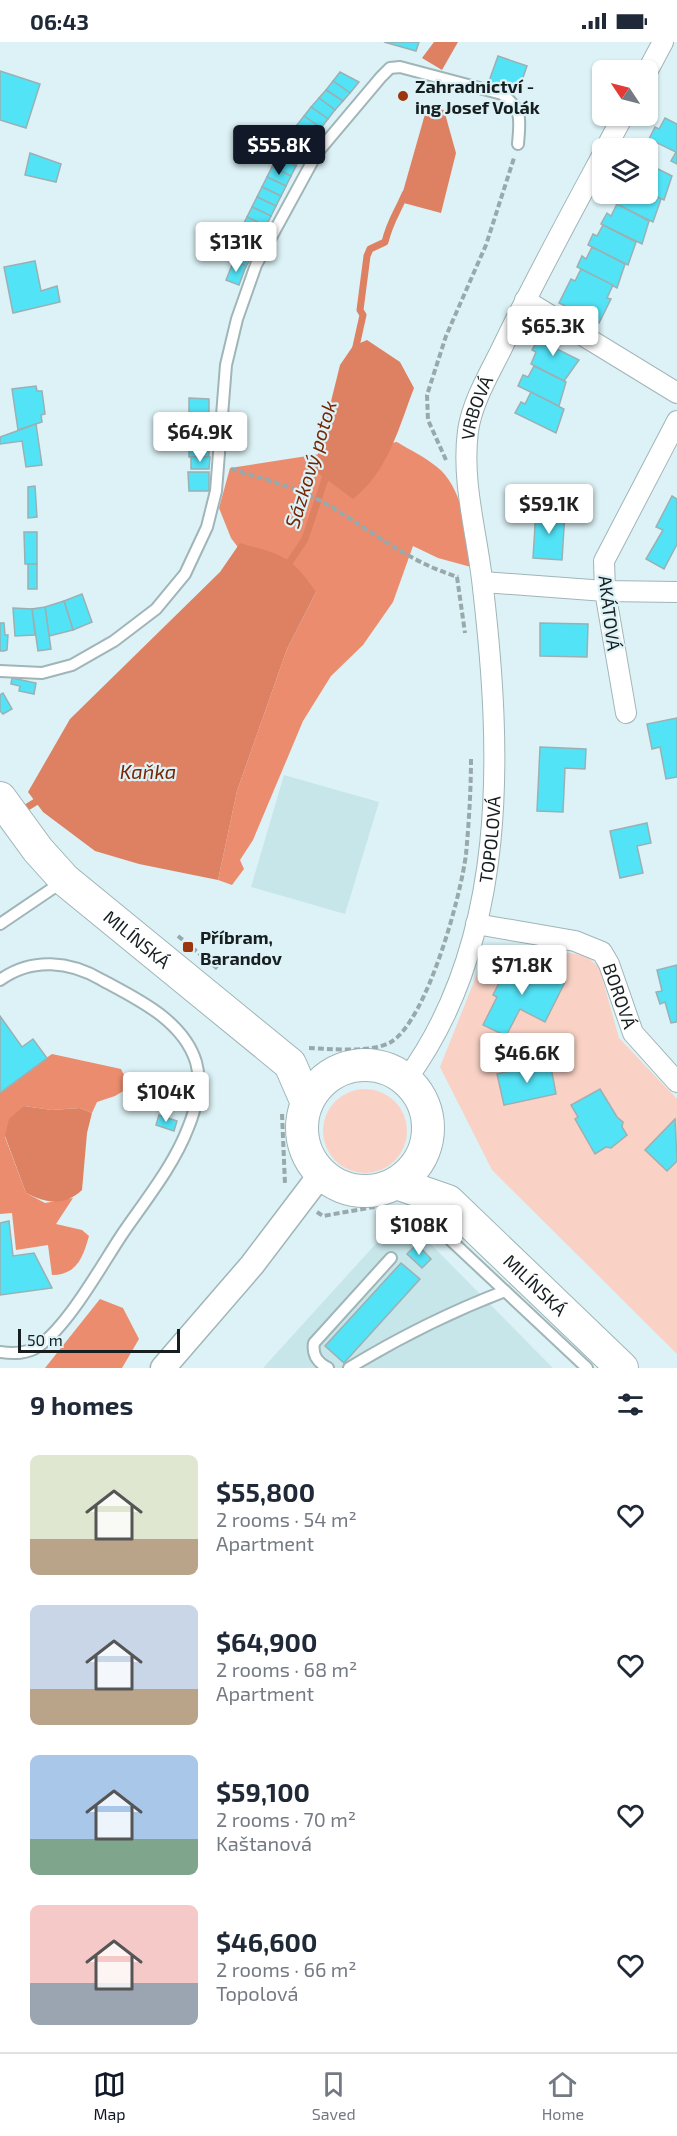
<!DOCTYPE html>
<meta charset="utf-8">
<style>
body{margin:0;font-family:"Exo 2",sans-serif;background:#f2f2f3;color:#1f2937;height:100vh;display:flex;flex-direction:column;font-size:22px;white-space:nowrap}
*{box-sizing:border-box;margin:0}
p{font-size:20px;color:#747a83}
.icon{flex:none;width:33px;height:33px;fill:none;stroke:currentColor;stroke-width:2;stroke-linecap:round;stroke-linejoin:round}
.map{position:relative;height:1326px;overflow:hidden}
.drawer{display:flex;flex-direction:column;background:#fff;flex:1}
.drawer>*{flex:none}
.needle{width:39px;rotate:305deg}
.controls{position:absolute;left:592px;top:18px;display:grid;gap:12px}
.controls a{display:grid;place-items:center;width:66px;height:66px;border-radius:9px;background:#fff;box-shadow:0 2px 4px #0004;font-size:30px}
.scale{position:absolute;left:18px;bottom:15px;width:162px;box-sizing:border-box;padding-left:6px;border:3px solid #161e20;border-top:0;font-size:16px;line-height:21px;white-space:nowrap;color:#161e20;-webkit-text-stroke:4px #dcf2f6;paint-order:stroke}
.price{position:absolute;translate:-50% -51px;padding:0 14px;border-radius:6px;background:#fff;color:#222;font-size:20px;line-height:39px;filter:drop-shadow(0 2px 3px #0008)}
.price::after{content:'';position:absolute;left:50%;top:36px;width:18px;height:14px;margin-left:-9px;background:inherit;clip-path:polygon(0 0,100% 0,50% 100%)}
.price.selected{background:#111827;color:#fff}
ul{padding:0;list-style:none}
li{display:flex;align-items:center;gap:18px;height:150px;padding:0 30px}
li span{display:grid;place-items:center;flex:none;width:168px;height:120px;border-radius:9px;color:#555}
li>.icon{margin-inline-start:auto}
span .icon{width:72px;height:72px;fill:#fffc;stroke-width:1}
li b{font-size:26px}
h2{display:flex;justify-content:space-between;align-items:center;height:72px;padding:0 30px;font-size:26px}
.status{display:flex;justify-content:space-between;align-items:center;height:42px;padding:0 30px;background:#fff;direction:ltr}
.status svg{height:16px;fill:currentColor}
.dock{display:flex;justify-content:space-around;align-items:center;height:84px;border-top:2px solid #e0e1e3;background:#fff;font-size:16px;color:#747a83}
.dock a{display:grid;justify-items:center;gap:3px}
.dock .selected{color:#111827}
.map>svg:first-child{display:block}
.built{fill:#c7e6ea}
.green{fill:#f9d2c5}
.forest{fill:#eb8c6e}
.water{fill:#de8163}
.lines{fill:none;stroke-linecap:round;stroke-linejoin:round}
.stream{stroke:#de8163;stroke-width:7}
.building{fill:#52e3f6;stroke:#9bb0b3;stroke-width:1.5}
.service-casing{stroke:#a0b5b8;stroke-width:14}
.minor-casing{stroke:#a0b5b8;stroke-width:22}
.tertiary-casing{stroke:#a0b5b8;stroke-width:27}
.primary-casing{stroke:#a0b5b8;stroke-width:34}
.path{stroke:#98a9ac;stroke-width:4;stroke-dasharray:6 3;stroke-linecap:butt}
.service{stroke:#fff;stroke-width:10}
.minor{stroke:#fff;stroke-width:20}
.tertiary{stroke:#fff;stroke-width:24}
.primary{stroke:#fff;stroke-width:32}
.poi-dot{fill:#9b350d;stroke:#dcf2f6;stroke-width:2}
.labels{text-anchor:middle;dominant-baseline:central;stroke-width:4.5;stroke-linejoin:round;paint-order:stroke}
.poi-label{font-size:18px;font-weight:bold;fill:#161e20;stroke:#dcf2f6;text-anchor:start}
.street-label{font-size:18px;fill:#161e20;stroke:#dcf2f6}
.water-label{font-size:20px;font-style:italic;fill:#792504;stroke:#dcf2f6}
</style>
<div class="status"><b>06:43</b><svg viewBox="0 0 49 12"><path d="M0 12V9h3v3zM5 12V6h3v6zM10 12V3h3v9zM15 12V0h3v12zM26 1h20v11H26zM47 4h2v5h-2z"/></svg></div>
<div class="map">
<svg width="677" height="1326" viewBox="0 0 677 1326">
<rect width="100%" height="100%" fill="#dcf2f6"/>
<g class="built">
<polygon points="284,733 379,760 345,872 251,845"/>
<polygon points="402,1173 553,1326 263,1326"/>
</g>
<g class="green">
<path d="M 543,906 L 586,914 L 599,925 L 619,996 L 677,1057 L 677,1312 L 492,1128 L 440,1025 L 483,917 C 504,905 522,908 544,914 Z"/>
<circle cx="365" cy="1089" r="42"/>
</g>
<g class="forest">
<path d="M 397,400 C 410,408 425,415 437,425 C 463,445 469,495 471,525 L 438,516 L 413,504 L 393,560 L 363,603 L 331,634 L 303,679 L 253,798 L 240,818 L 244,827 L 232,843 L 218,838 L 237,749 L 287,607 L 316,550 L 240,508 L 231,496 L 219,466 L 230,426 Z"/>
<path d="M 52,1012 L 121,1027 L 130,1045 L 115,1054 L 97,1060 L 92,1071 L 80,1066 L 52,1068 L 24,1064 L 5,1095 L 26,1151 L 45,1161 L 73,1156 L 56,1182 L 82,1188 L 89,1194 C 83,1215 77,1233 52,1233 L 48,1203 L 16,1208 L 12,1171 L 0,1172 L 0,1048 Z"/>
<polygon points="100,1257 123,1266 139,1297 122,1326 45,1326"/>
</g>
<g class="water">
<polygon points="434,0 458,0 442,28 422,16"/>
<polygon points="427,65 444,68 456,111 441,171 400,160"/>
<path d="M 367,298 L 400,320 L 414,346 C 399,385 388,430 353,457 L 314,428 L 340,323 L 353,304 Z"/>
<path d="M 240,501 C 282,513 291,513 316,550 L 287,607 L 237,749 L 218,838 L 139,822 L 95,809 L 43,770 L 28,750 L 70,677 L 220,530 Z"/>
<path d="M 24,1064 L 52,1068 L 80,1066 L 92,1071 L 87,1091 L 82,1148 C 64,1165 46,1161 26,1151 L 5,1094 L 9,1077 Z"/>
</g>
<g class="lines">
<g class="stream">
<path d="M 355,309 L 363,273 L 360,268 L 367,214 L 370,207 L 385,200 C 390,179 397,171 405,152"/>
<polyline points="285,527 305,497 328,428"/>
<polyline points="21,769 42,756"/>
</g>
</g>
<g class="building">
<polygon points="384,0 419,0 416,9"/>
<polygon points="498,14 527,24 519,47 500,40 498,46 488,42"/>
<polygon points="0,29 40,42 26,86 0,78"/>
<polygon points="340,30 359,40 350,51 333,39"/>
<polygon points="333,39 350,51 343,59 326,48"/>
<polygon points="326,48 343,59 335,68 319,56"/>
<polygon points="319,56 335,68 328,77 311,65"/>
<polygon points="311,65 328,77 321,86 304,74"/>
<polygon points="304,74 321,86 314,94 297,83"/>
<polygon points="665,76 677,82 677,122 671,119 676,110 649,97 655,85 659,87"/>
<polygon points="297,83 314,94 306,103 287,94"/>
<polygon points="287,94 306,103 301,114 283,104"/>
<polygon points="283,104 301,114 296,124 277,114"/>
<polygon points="30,111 61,122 56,140 25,133"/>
<polygon points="277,114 296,124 291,134 272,125"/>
<polygon points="648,122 672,134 664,158 648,150"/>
<polygon points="272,125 291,134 286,144 267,135"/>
<polygon points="267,135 286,144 281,154 262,145"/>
<polygon points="262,145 281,154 276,164 257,155"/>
<polygon points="648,150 661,157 653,180 612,160 616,152"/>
<polygon points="257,155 276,164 271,174 252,165"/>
<polygon points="617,162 649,179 642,202 601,182 607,171 611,174"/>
<polygon points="252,165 271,174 266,184 247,175"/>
<polygon points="247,175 266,184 261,194 242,185"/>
<polygon points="603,183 636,200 628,223 588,203 593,192 597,194"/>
<polygon points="242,185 261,194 256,205 237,195"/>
<polygon points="237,195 256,205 251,215 233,205"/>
<polygon points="233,205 251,215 246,225 228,216"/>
<polygon points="592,205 625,222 617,246 577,225 582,214 586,217"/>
<polygon points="234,218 246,224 239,243 226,238"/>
<polygon points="35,219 41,249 57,244 60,260 13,271 4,225"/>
<polygon points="581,227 613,243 607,256 611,257 599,281 559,261 571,237 575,239"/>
<polygon points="543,288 562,298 557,307 579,318 564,339 531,322 536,310 532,308"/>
<polygon points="534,324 566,340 559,364 518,344 523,333 528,335"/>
<polygon points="36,344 37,349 42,349 45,372 41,373 42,380 18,388 12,347"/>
<polygon points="531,350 564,367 556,391 515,371 521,360 525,362"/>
<polygon points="189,356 209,357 209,379 189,379"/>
<polygon points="36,382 42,423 26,425 22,399 0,402 0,395"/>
<rect x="189" y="404" width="20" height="11"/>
<polygon points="191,415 210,415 209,427 191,427"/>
<polygon points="188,430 209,430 209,449 189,449"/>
<polygon points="35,444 37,475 28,476 28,445"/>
<polygon points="672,454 677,457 677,502 664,527 646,517 663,488 656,485"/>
<polygon points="536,468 565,470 562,518 533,516"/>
<polygon points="24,490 37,490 37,522 25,522"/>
<rect x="28" y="522" width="9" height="25"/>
<polygon points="82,552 92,580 73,588 64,559"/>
<polygon points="64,559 73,588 49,594 45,565"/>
<polygon points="45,565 51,607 38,609 32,567"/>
<polygon points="13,566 32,567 35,593 15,594"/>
<polygon points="0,581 4,581 5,593 8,593 7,608 4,609 0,609"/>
<polygon points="540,581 588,582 587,615 540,614"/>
<polygon points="12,636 36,641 34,652 19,649 20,644 11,642"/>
<polygon points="3,651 12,667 3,672 0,669 0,653"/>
<polygon points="677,676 677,735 666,737 660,705 652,707 647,682"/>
<polygon points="540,705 586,707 585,727 565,726 563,770 537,769"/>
<polygon points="647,781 651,801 637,804 643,831 620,836 610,789"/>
<polygon points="512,915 565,940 545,980 520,967 506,994 483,983 497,955 493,953"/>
<polygon points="677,923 677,980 671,981 665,960 660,962 656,950 662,949 657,928"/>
<polygon points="0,974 22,1005 33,997 47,1016 0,1051"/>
<polygon points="550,1020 556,1052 504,1063 497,1032"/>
<polygon points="600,1047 617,1075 623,1080 622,1085 627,1093 611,1106 606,1105 595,1112 575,1077 578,1075 571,1063"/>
<polygon points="159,1073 177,1079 174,1089 156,1083"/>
<polygon points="675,1077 677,1119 667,1129 645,1108"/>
<polygon points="9,1179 13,1214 34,1211 52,1246 0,1253 0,1181"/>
<polygon points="417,1202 431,1217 422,1226 407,1212"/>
<polygon points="401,1221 420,1237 344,1321 325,1304"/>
</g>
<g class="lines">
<defs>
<g id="service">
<path d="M 0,629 L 42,631 L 72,623 L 114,599 L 156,567 L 185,532 L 207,485 L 216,449 L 226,323 L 237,277 L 256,223 L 317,111 L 381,35 L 390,26 L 400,25 L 502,52 C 523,68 520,77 518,102"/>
<polyline points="0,882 62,840"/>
<path d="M 0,938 C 32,915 70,919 102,938 C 137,957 183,978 196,1020 C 202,1040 196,1067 188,1086 C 173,1125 144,1160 121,1194 C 100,1226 69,1282 39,1304 C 27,1312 14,1312 0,1310"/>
<polyline points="425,1174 587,1326"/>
<path d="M 328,1326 C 317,1320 312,1313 314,1301 L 391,1216"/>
<path d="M 349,1326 C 400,1295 450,1270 505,1249"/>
</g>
<g id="minor">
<polyline points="648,28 663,0"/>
<polyline points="606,106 623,74"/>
<polyline points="525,258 677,351"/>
<polyline points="483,540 605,549 677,550"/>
<polyline points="626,671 605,549 604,519 677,379"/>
<path id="s1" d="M 476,882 L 575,899 L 602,910 L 609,922 L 633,991 L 677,1040"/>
<path id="s2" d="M 406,1038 C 509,898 502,710 483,546 C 478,495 461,441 468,389 C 472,361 488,334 501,308 C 533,241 568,177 603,112"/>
</g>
<polyline id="tertiary" points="163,1326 252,1223 321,1132"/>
<g id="primary">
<path id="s3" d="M 0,756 L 38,808 L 65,838 L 290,1022 L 307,1061"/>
<circle cx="365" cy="1086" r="63"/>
<path id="s4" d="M 396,1141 L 448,1159 L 622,1326"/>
</g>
</defs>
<use href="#service" class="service-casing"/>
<use href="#minor" class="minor-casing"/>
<use href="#tertiary" class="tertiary-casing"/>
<use href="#primary" class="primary-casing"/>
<g class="path">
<polyline points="446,418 428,378 427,353 446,294 486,203 514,116"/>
<path d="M 231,427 C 265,437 299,446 330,464 C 373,490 409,520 458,535"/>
<polyline points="457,535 465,591"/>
<polyline points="178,894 218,927"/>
<path d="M 309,1006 C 330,1007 373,1011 391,1000 C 427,978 461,854 466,812 C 469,780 471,747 471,715"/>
<polyline points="282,1072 285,1142"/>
<polyline points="317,1170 323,1174 374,1165 388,1168"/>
</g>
<use href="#service" class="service"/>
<use href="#minor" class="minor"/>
<use href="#tertiary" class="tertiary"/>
<use href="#primary" class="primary"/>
</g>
<g class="poi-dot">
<circle cx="403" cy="54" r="6"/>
<rect x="182" y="899" width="12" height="12" rx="3"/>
</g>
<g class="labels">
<g class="poi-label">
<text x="415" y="44">Zahradnictví -<tspan x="415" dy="21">ing Josef Volák</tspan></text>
<text x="200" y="895">Příbram,<tspan x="200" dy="21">Barandov</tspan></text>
</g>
<g class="street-label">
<text stroke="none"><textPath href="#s2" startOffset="693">VRBOVÁ</textPath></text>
<text transform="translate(610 571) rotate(83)">AKÁTOVÁ</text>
<text stroke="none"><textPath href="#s2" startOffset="258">TOPOLOVÁ</textPath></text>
<text stroke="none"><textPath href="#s3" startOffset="198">MILÍNSKÁ</textPath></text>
<text stroke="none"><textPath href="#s1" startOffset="177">BOROVÁ</textPath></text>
<text stroke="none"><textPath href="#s4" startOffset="176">MILÍNSKÁ</textPath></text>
</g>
<g class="water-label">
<text transform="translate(310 422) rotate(-73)">Sázkový potok</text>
<text x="148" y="729">Kaňka</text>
</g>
</g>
</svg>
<div class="controls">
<a><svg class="needle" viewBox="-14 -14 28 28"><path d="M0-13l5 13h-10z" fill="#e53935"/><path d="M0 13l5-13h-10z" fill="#747a83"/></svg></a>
<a><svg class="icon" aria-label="layers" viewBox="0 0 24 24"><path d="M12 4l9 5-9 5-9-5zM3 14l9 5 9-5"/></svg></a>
</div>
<div class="scale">50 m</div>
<b class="price selected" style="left:279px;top:134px">$55.8K</b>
<b class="price" style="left:236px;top:231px">$131K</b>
<b class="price" style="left:553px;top:315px">$65.3K</b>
<b class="price" style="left:200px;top:421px">$64.9K</b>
<b class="price" style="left:549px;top:493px">$59.1K</b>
<b class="price" style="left:522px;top:954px">$71.8K</b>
<b class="price" style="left:527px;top:1042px">$46.6K</b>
<b class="price" style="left:166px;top:1081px">$104K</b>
<b class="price" style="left:419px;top:1214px">$108K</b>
</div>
<section class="drawer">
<h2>9 homes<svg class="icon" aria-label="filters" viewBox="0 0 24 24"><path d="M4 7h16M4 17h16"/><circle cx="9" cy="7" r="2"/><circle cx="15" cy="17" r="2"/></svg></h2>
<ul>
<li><span style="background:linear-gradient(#dfe7d0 70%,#b9a48a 0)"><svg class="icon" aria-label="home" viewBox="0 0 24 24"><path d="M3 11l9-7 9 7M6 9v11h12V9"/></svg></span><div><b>$55,800</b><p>2 rooms · 54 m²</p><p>Apartment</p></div><svg class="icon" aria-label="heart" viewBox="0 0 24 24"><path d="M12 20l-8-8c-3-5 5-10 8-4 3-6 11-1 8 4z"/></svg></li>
<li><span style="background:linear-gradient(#c9d6e8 70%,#b9a48a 0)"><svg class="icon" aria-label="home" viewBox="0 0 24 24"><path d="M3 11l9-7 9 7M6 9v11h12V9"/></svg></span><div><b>$64,900</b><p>2 rooms · 68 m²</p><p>Apartment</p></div><svg class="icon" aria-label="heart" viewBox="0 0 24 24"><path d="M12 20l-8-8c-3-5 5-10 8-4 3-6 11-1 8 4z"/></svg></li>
<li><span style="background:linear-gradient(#a9c7e8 70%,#7fa58c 0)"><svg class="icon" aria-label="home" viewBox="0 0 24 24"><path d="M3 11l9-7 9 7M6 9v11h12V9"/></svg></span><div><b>$59,100</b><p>2 rooms · 70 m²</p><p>Kaštanová</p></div><svg class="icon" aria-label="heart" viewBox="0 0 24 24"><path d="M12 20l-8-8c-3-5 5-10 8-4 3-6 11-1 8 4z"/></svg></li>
<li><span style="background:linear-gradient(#f6c9c9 65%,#9aa5b1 0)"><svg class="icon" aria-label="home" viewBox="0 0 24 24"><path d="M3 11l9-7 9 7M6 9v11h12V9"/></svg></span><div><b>$46,600</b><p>2 rooms · 66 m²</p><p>Topolová</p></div><svg class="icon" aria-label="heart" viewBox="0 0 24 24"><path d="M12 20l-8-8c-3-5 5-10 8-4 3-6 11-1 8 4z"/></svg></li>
</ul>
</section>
<nav class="dock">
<a class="selected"><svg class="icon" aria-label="map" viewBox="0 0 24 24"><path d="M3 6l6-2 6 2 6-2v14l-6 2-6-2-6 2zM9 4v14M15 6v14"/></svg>Map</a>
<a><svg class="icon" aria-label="saved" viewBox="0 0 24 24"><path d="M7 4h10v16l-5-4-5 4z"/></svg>Saved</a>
<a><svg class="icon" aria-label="home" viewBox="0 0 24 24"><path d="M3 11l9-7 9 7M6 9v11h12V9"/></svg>Home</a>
</nav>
